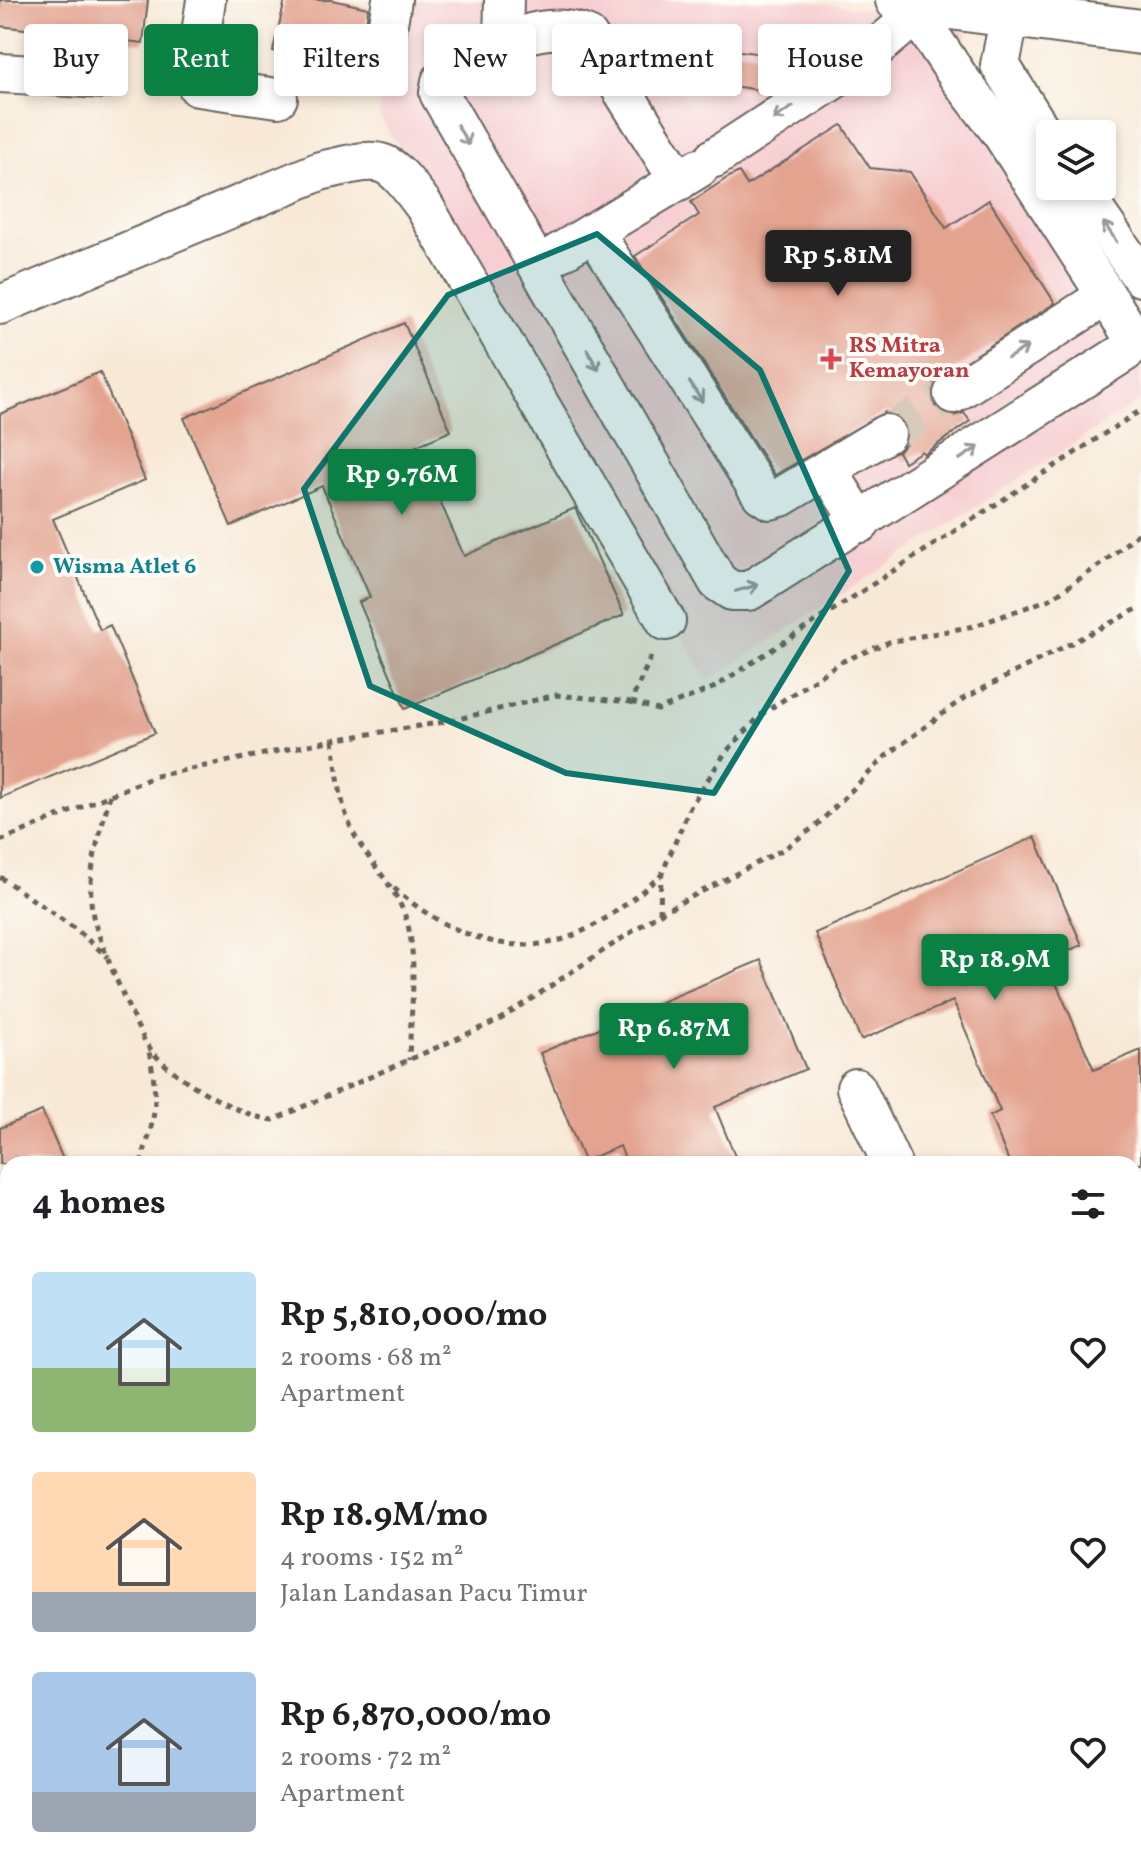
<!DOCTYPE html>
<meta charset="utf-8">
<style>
body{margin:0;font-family:Vollkorn,serif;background:#f2f2f2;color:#202124;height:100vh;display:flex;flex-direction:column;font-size:30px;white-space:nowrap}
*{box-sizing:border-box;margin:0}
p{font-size:26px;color:#757577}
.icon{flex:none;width:44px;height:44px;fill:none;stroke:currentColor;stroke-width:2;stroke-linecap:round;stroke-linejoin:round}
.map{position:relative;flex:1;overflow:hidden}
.side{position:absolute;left:0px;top:1156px;width:1142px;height:712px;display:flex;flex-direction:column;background:#fff;border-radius:24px 24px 0 0;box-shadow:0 4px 12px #0003}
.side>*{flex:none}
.top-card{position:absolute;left:24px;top:24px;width:1094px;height:72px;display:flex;gap:16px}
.tools{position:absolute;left:1036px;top:120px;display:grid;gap:16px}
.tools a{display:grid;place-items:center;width:80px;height:80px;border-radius:8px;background:#fff;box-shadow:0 4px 12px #0003;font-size:40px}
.price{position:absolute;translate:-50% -68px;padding:0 18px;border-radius:8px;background:#0b8043;color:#fff;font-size:26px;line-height:52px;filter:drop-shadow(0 2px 4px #0008)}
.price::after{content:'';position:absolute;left:50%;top:48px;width:24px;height:18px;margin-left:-12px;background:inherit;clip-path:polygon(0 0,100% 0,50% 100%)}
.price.on{background:#222;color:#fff}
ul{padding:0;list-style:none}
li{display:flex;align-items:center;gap:24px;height:200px;padding:0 32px}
li span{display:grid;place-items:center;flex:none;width:224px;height:160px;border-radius:8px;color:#555}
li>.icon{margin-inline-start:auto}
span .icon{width:96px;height:96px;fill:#fffc;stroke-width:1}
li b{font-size:34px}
h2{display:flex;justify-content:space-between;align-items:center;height:96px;padding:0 32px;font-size:34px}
.chip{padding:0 28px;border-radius:8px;background:#fff;box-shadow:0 4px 12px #0003;font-size:28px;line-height:72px}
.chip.on{background:#0b8043;color:#fff}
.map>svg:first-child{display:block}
.built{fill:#f7cfd2}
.industrial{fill:url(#industrial-furrows)}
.water{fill:#77a5e0;stroke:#4a607e;stroke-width:2}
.building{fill:#e3a38f}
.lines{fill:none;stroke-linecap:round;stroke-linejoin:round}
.minor-tunnel{stroke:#d7cabb;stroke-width:38;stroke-dasharray:38 19;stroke-linecap:butt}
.minor-casing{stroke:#69645d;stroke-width:42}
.major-casing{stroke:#69645d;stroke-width:48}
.path{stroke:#69645d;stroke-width:5;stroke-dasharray:6 6;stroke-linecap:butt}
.minor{stroke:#fff;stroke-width:38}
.major{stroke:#fff;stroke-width:44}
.oneway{stroke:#999}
.marked{fill:#0f766e;fill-opacity:0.2;stroke:#0f766e;stroke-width:6;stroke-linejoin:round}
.health-dot{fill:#e0444e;stroke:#fdfcf7;stroke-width:3}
.culture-dot{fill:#0f9aa8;stroke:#fdfcf7;stroke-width:3}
.labels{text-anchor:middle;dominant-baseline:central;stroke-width:8;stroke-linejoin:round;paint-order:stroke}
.health-label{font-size:22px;font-weight:bold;fill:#be3a42;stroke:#fdfcf7;text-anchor:start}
.culture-label{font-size:22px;font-weight:bold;fill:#0d838f;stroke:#fdfcf7;text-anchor:start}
</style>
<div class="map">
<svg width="1141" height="1868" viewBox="0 0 1141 1868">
<defs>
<pattern id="industrial-furrows" width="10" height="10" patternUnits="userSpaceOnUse" patternTransform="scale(2)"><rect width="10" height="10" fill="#d2bdc6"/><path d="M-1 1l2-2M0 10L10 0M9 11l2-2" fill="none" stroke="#b4a2aa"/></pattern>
</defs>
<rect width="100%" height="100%" fill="#fdfcf7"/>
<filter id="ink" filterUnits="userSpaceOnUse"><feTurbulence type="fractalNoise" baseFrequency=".0125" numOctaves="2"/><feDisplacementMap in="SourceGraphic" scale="16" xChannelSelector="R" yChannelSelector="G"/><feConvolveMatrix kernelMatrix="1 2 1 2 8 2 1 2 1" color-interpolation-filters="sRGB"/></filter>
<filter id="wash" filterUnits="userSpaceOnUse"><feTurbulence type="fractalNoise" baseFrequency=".006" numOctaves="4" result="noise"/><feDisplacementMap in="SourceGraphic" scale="32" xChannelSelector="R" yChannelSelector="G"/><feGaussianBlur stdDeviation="1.8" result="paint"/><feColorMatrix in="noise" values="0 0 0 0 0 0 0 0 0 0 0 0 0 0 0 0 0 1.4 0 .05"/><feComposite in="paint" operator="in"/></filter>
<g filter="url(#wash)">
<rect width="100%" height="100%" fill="#f8e9d7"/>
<g class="built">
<polygon points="412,0 798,0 969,23 963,46 1141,318 1141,400 708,681 379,115 383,65"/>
<polygon points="0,1752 8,1754 8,1860 271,1860 264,1868 0,1868"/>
</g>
<polygon class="industrial" points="1134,1852 1141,1852 1141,1868 767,1868 783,1860 1134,1860"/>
<g class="water">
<polygon points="0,1627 8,1632 8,1754 0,1752"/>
<polygon points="1134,1686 1141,1687 1141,1796 1134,1796"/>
</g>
<g id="blocks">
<g class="building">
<polygon points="0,0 148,0 143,43 0,26"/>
<polygon points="285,0 332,0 368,8 361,71 273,51"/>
<polygon points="631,37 787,57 783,87 775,92 637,73 628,59"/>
<polygon points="842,125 870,168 910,172 946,228 989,200 1055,303 934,383 931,394 935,406 953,416 964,413 970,421 924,454 922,451 904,462 898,452 906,444 905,423 896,414 885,412 775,475 635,256 699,215 691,202 727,178 739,172 747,185"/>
<polygon points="404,323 451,431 416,446 464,556 575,508 624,615 405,709 359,602 370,597 322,486 231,526 184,418"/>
<polygon points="100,372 145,480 53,519 100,630 110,625 155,733 0,798 0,414"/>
<polygon points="1035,837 1082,945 1046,960 1094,1070 1141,1050 1141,1164 1010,1164 990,1116 1000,1111 953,1001 861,1040 815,933"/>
<polygon points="761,960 806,1069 715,1107 738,1164 627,1164 620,1146 584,1161 540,1053"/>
<polygon points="42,1111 65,1164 0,1164 0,1128"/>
</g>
</g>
</g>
<g filter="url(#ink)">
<use href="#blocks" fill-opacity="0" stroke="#69645d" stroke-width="2"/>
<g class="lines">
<polyline class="minor-tunnel" points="886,434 953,394"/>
<defs>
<g id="minor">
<polyline points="206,0 194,80 198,87 278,98"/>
<polyline points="1010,15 1000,65 1050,145"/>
<polyline points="503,42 504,0"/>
<polyline points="383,52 392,0"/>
<polyline points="0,73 105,79"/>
<polyline points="714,158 856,65 929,4"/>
<path d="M 679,181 L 588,36 C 539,15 489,50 447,74 L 441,81 L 439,93 L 718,582 L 732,591 L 749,591 L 1125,352 L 1132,344 L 1131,334 L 1002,134 L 959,78 L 917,15"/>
<polyline points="1078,186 1141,277"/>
<polyline points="594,232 761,494 770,500 781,497 886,434"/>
<polyline points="539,265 699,168"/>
<path d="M 0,305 L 320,171 C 383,157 384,152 424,206 L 666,621"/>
<polyline points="953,394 1106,296"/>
<polyline points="827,469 861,523"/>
<polyline points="856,1088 892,1164"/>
<polyline points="1134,1231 1141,1227"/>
<polyline points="1134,1302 1141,1297"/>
<polyline points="0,1484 8,1491"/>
<polyline points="0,1579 8,1585"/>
<polyline points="1134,1597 1141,1598"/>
<polyline points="1134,1668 1141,1669"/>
<polyline points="0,1785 8,1787"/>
<polyline points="1134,1829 1141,1830"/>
<polyline points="763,1860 767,1868"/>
<polyline points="86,1868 94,1860"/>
</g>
<polyline id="major" points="898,0 1141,32"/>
</defs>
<use href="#minor" class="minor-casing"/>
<use href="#major" class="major-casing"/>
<g class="path">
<polyline points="631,702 658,710 713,688 1141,410"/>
<path d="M 333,740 C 338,776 340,815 361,846 C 376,869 394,887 404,913 C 420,953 410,1017 409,1060"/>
<path d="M 110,795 C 100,834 85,875 93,916 C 96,934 137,1031 148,1046 C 167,1075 240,1117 273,1120 L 501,1019 L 660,913 L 784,849 L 817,825 L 886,756 L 961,700 L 1141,607"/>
<polyline points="0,841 156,776 333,740 450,721 556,695 631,702 653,652"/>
<polyline points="0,877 70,925 108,957"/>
<path d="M 394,888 C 445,934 519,965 585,930 C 613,916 637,896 660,876"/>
<polyline points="660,913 661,876 690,807 725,753 762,714 841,662 889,642 974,626 1050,599 1104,562 1141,531"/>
<path d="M 140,1164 C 157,1114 159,1099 148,1047"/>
</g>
<use href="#minor" class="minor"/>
<use href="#major" class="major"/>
</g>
<defs><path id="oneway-shaft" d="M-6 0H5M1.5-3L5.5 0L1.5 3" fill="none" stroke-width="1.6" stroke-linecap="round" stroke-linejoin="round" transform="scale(2)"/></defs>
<g class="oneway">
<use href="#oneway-shaft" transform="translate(783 113) rotate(147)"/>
<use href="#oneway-shaft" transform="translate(463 135) rotate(60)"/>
<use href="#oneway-shaft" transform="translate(1110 232) rotate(-124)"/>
<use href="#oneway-shaft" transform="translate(1018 352) rotate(-32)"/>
<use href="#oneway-shaft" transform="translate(593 360) rotate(61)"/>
<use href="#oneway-shaft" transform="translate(696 392) rotate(57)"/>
<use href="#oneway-shaft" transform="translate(969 453) rotate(-33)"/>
<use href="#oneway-shaft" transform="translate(747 588) rotate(-16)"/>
</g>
</g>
<path class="marked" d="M 597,234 L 760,370 L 849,571 L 714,793 L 566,773 L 370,686 L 304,489 L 448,295 Z"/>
<path class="health-dot" d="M827 347h8v8h8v8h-8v8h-8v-8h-8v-8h8z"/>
<circle class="culture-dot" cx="37" cy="567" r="8"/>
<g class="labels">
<g class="health-label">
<text x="849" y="346">RS Mitra<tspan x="849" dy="25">Kemayoran</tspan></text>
</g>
<g class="culture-label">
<text x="53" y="567">Wisma Atlet 6</text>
</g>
</g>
</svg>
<div class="tools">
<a><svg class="icon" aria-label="layers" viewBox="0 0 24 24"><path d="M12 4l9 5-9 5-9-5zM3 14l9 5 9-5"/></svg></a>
</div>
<b class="price on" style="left:838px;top:298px">Rp 5.81M</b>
<b class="price" style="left:402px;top:517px">Rp 9.76M</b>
<b class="price" style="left:995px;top:1002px">Rp 18.9M</b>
<b class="price" style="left:674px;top:1071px">Rp 6.87M</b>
<div class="top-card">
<a class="chip">Buy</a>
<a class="chip on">Rent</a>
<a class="chip">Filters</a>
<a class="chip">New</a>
<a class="chip">Apartment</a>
<a class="chip">House</a>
</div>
<section class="side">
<h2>4 homes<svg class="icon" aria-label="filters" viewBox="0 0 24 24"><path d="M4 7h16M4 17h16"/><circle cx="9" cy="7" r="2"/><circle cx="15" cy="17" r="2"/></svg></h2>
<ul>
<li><span style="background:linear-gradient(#bfe0f5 60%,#8fb573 0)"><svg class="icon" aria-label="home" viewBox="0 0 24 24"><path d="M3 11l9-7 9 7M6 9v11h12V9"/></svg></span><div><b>Rp 5,810,000/mo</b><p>2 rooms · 68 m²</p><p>Apartment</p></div><svg class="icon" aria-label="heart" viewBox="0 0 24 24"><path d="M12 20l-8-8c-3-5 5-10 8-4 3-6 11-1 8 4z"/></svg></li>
<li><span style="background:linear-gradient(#ffd9b3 75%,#9aa5b1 0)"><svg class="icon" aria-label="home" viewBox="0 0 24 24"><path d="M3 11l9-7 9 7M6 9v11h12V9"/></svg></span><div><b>Rp 18.9M/mo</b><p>4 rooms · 152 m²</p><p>Jalan Landasan Pacu Timur</p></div><svg class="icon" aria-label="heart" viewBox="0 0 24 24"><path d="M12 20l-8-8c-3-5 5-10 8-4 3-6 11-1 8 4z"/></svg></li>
<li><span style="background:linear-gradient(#a9c7e8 75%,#9aa5b1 0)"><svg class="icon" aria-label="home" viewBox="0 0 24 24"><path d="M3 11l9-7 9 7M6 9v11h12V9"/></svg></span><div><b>Rp 6,870,000/mo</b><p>2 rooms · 72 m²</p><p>Apartment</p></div><svg class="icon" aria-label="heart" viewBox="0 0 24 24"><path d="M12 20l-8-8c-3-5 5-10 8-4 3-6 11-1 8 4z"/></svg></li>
</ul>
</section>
</div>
